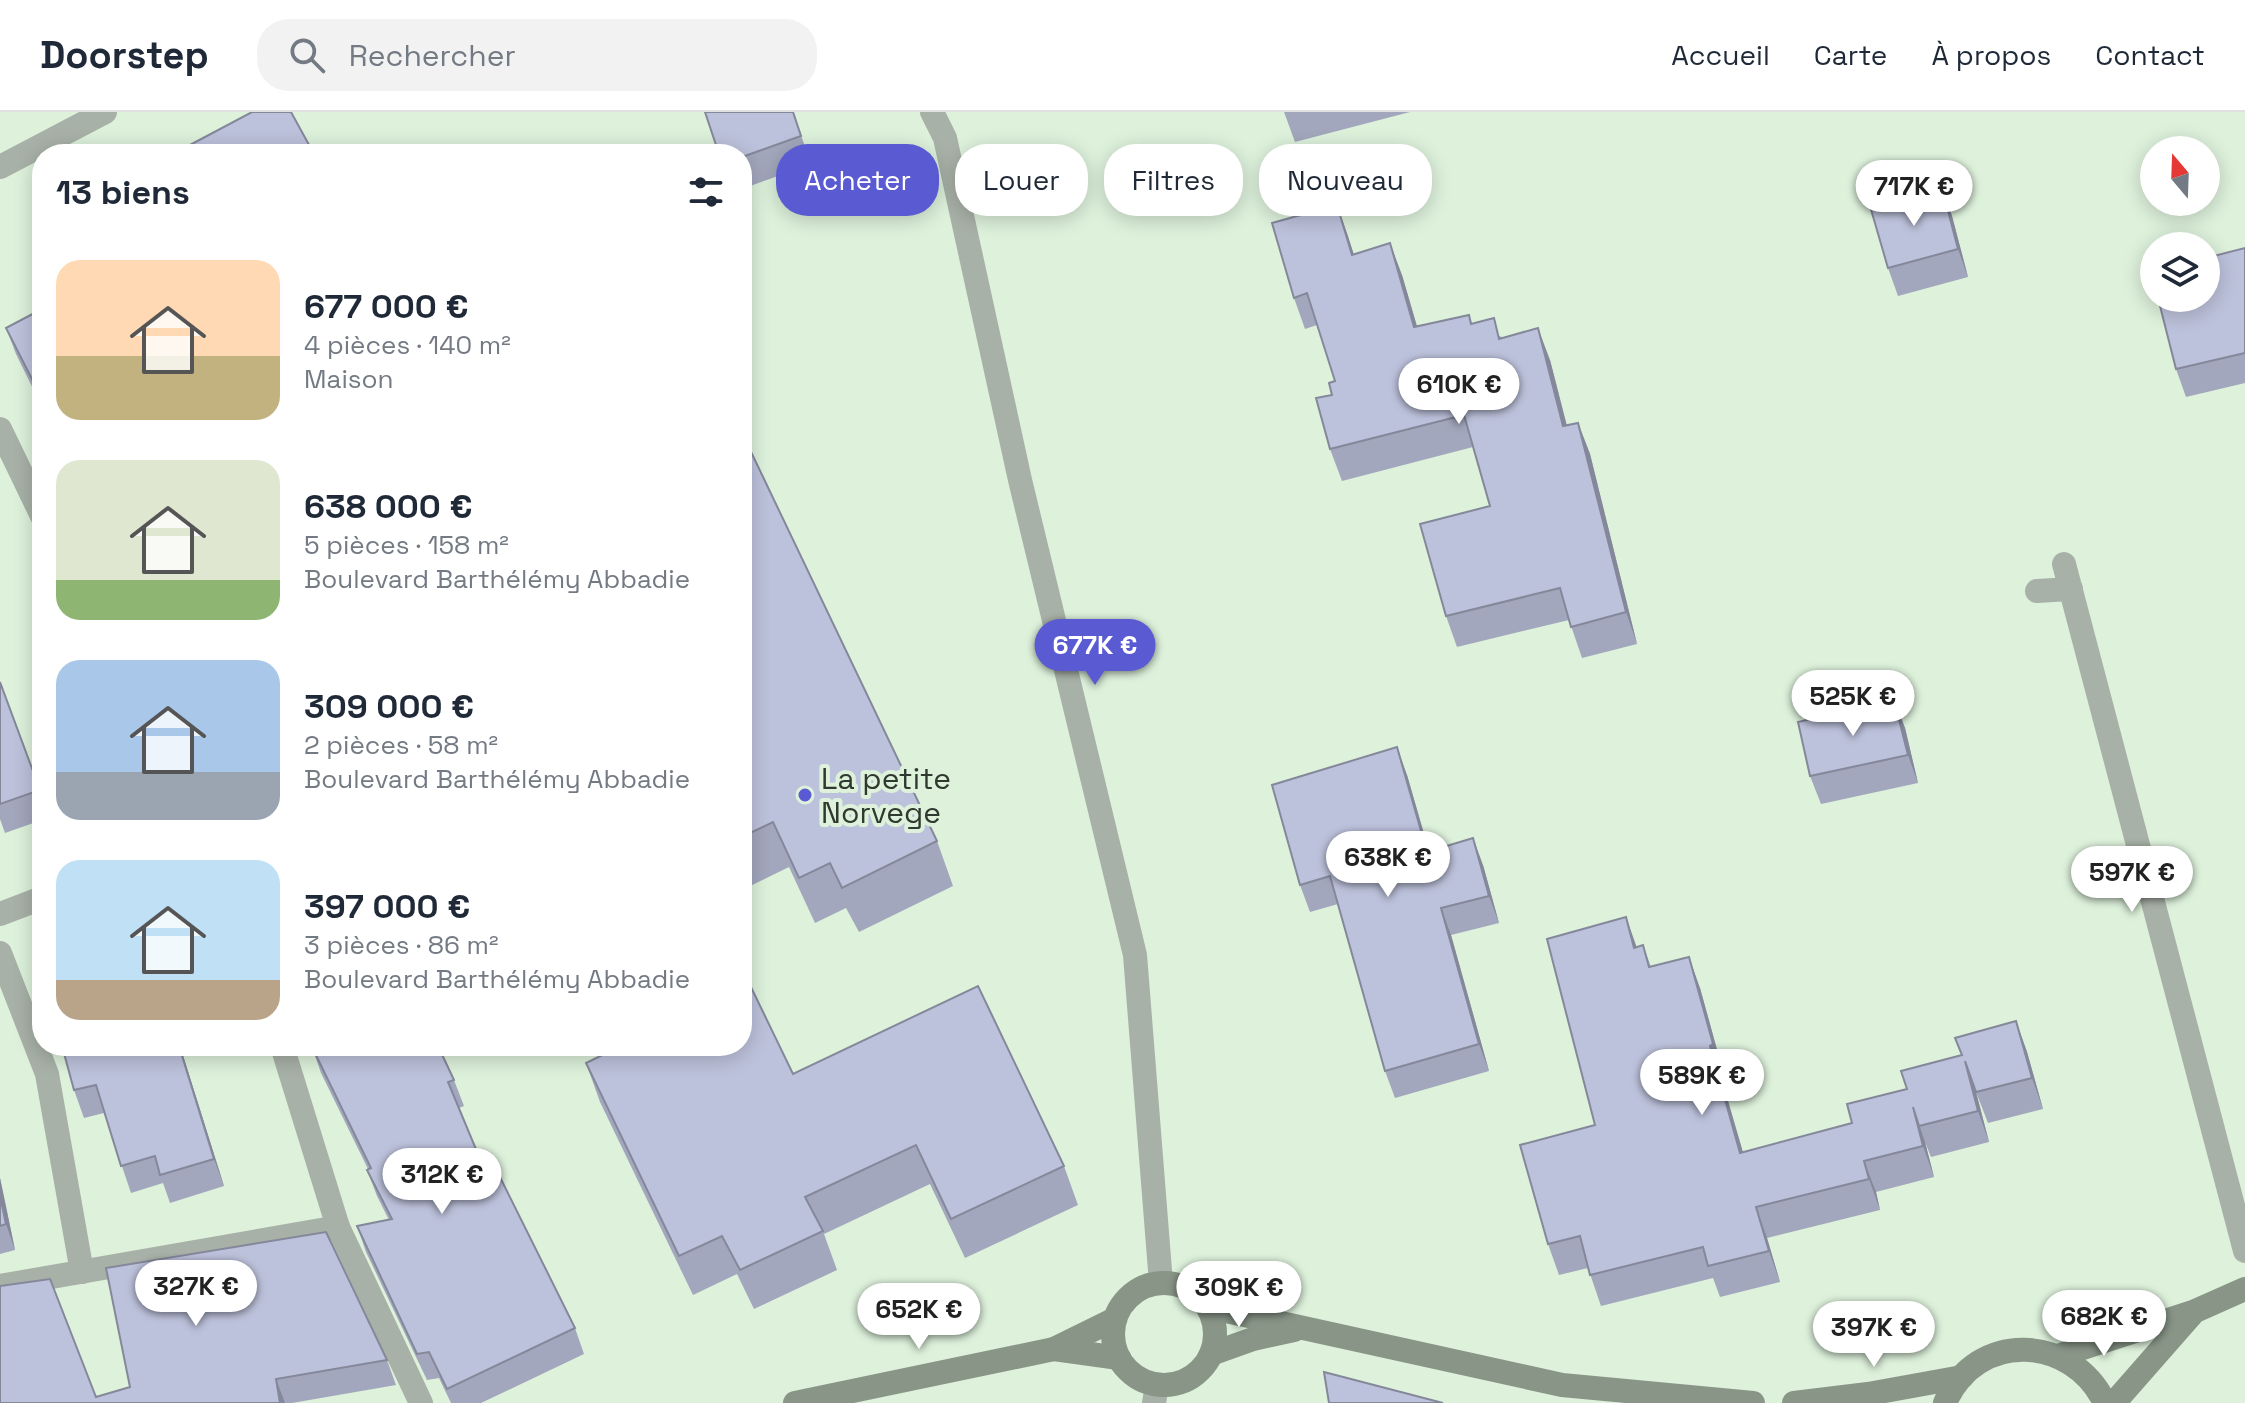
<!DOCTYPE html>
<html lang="fr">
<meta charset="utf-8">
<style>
body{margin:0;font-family:"Space Grotesk",sans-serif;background:#f2f2f3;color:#1f2937;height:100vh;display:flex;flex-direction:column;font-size:30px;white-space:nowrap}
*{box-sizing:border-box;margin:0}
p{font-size:26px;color:#747a83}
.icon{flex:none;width:44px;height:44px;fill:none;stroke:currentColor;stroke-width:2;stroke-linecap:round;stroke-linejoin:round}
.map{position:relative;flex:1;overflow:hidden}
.drawer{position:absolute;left:32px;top:32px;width:720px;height:912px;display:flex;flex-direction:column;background:#fff;border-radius:32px;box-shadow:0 4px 20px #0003}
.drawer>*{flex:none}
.hud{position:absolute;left:776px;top:32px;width:760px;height:72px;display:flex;gap:16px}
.needle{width:52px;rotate:341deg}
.controls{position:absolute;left:2140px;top:24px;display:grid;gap:16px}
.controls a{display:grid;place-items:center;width:80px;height:80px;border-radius:50%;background:#fff;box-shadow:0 4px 20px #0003;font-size:40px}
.price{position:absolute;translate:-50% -68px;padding:0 18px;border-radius:28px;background:#fff;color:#222;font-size:26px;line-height:52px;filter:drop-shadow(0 2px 4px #0008)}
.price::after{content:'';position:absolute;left:50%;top:48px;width:24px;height:18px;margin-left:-12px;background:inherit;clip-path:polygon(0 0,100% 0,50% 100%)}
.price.active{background:#5a5ad2;color:#fff}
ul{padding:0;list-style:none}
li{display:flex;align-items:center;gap:24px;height:200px;padding:0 24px}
li span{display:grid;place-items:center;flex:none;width:224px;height:160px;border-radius:24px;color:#555}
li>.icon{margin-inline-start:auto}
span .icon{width:96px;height:96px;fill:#fffc;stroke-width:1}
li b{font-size:34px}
h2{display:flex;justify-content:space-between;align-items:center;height:96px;padding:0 24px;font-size:34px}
.chip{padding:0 28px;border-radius:32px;background:#fff;box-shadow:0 4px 20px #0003;font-size:28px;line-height:72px}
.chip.active{background:#5a5ad2;color:#fff}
header{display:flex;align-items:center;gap:48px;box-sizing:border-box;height:112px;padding:0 40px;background:#fff;border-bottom:2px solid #e0e1e3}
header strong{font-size:38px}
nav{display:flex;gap:44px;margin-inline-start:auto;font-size:28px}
.search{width:560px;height:72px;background:#f2f2f3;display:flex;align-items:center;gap:20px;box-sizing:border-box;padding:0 28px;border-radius:32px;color:#747a83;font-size:30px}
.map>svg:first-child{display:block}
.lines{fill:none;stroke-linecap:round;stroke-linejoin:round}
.street{stroke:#a8b1a7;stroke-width:24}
.secondary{stroke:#889587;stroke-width:24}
.wall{fill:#a3a7bd}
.shaded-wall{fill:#84889a}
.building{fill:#bdc2dc;stroke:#84889a;stroke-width:2}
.poi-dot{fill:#5a5ad2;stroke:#ddf1db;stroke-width:3}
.labels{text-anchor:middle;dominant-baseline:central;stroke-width:8;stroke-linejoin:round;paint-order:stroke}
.poi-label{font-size:30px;fill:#303930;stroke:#ddf1db;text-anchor:start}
</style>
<header>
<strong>Doorstep</strong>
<div class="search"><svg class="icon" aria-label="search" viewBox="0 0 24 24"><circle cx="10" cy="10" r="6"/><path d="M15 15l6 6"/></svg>Rechercher</div>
<nav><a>Accueil</a><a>Carte</a><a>À propos</a><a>Contact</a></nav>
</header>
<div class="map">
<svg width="2245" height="1291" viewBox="0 0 2245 1291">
<rect width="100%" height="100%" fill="#ddf1db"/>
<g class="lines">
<g class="street">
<polyline points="932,0 945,26 1020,368 1135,843 1161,1171"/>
<polyline points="0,55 105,0"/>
<polyline points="0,317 42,404"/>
<polyline points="2064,452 2245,1139"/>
<polyline points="2037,479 2071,477"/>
<polyline points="0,802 42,786"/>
<polyline points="0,841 47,962 82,1160"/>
<polyline points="282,934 338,1115"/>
<polyline points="0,1174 338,1115 421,1291"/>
<polyline points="1154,1291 1157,1273"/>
</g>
<g class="secondary">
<circle cx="1164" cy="1222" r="51"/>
<polyline points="1208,1195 1562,1273 1753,1291"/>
<polyline points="1054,1237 1119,1246"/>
<polyline points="1211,1242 1253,1227 1294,1218"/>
<polyline points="2058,1244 2193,1200 2245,1177"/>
<polyline points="795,1291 1054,1237 1115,1207"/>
<polyline points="1794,1291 1868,1282 1962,1265"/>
<path d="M 1945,1291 C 1976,1218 2072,1222 2105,1291"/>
<polyline points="2114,1291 2192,1202"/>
</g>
</g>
<g class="wall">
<polygon points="793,0 811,52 742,77 742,42"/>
<polygon points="1284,0 1410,0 1295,30"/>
<polygon points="1942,76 1952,104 1968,165 1898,184 1888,156"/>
<polygon points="1337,93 1354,143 1402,163 1417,214 1469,203 1472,211 1550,248 1567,314 1578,311 1590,342 1637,532 1582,546 1569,508 1457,535 1446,504 1490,394 1473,335 1342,369 1330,337 1332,283 1335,269 1317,213 1305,217 1294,186"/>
<polygon points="2245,136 2245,271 2186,285 2176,257"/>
<polygon points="42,197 42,295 16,242 6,216"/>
<polygon points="742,321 937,729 953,774 859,820 846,796 815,811 789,755 742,778"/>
<polygon points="0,570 42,683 42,708 5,721 0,707"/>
<polygon points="1894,588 1905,616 1918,671 1821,692 1810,664"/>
<polygon points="1407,663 1429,739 1483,753 1499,811 1451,823 1489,959 1395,986 1385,959 1338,792 1310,800 1300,773"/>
<polygon points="1643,833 1651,855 1700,876 1724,963 1721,965 1743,1040 1852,1011 2016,909 2027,940 2043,997 1988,1011 1976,980 1989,1030 1931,1045 1925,1030 1934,1065 1876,1080 1880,1098 1767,1126 1780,1170 1720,1185 1713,1166 1601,1194 1588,1156 1559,1163 1548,1132 1595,1013 1636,835"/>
<polygon points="180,934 224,1074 170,1091 163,1071 131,1081 104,1001 84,1006 74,978"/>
<polygon points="312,935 454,968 464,994 459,996 485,1059 575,1216 584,1242 481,1291 451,1291 439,1266 427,1268 366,1140 357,1114 389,1108 377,1084 367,1058 368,1057 321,961"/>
<polygon points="586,951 793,962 1064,1054 1078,1093 965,1146 930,1072 824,1122 837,1158 754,1197 737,1162 693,1183 600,990"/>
<polygon points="0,1066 15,1138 0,1142"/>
<polygon points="387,1248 396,1273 292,1291 0,1291 96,1285"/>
</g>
<g class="shaded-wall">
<polygon points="1942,76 1952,104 1968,165 1958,137"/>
<polygon points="1337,93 1348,124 1364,175 1352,143"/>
<polygon points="1390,131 1402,163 1426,246 1414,215"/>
<polygon points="1538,216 1550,248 1575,346 1563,314"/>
<polygon points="1578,311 1590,342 1637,532 1626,500"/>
<polygon points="1894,588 1905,616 1918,671 1908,643"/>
<polygon points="1397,635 1407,663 1437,767 1427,740"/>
<polygon points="1473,726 1483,753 1499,811 1489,784"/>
<polygon points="1441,796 1451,823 1489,959 1479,932"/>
<polygon points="1626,805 1637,836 1634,836"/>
<polygon points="1689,845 1700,876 1724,963 1721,965 1752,1072 1740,1041 1710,934"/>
<polygon points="2016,909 2027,940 2043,997 2032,966"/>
<polygon points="179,934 180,934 224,1074 214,1047"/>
<polygon points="1965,949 1976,980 1989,1030 1978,999"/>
<polygon points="1913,995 1925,1030 1934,1065 1923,1034"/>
<polygon points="1864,1049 1876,1080 1880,1098 1869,1067"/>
<polygon points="0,1066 15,1138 6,1112 0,1084"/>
<polygon points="1756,1095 1767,1126 1780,1170 1769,1139"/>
<polygon points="276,1267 285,1291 280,1291"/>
</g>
<g class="building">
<polygon points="252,0 291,0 314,42 173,42"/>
<polygon points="705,0 793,0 801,24 742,45 742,42 719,42"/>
<polygon points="1942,76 1958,137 1888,156 1870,94"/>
<polygon points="1337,93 1352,143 1390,131 1414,215 1469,203 1471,212 1494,206 1499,227 1538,216 1563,314 1578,311 1626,500 1571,515 1560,476 1446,504 1420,412 1490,394 1464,303 1330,337 1316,286 1332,283 1329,271 1335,269 1307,181 1294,186 1272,111"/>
<polygon points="2245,136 2245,241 2176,257 2158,186 2206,186 2206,146"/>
<polygon points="42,197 42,272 36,275 6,216"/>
<polygon points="742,321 937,729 842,776 830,751 799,766 773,710 742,725"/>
<polygon points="0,570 40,678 0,692"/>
<polygon points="1894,588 1908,643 1810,664 1798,610"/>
<polygon points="1397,635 1427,740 1473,726 1489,784 1441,796 1479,932 1385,959 1330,764 1300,773 1272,673"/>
<polygon points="1626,805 1634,836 1643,833 1649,855 1689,845 1713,932 1710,934 1740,1041 1852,1011 1847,992 1907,977 1901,959 1962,943 1955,926 2016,909 2032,966 1976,980 1965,949 1978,999 1919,1014 1913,995 1923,1034 1864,1049 1869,1067 1756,1095 1769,1139 1708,1154 1703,1135 1590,1163 1580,1124 1548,1132 1520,1033 1595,1013 1547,827"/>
<polygon points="750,873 793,962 978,874 1064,1054 951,1107 916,1033 805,1085 823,1119 740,1158 722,1124 679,1144 586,951 621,934 742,934 742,877"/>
<polygon points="62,934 179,934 214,1047 160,1063 155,1044 121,1054 96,973 74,978"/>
<polygon points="315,934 438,934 454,968 448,970 485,1059 495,1055 575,1216 447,1277 429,1240 417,1242 357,1114 392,1107 367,1058 371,1056 312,935"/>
<polygon points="0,1084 6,1112 0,1114"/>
<polygon points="326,1120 387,1248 276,1267 280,1291 0,1291 0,1174 50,1167 96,1285 130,1275 106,1156"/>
<polygon points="1324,1260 1443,1291 1329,1291"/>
</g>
<circle class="poi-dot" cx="805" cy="683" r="8"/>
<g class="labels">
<g class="poi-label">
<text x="821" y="666">La petite<tspan x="821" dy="34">Norvege</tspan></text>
</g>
</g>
</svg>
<div class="controls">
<a><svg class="needle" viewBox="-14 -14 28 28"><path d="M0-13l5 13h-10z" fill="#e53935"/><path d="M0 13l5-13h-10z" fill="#747a83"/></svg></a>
<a><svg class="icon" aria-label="layers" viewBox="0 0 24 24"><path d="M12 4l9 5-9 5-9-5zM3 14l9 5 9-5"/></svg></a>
</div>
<b class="price" style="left:1914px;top:116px">717K €</b>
<b class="price" style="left:1459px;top:314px">610K €</b>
<b class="price active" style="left:1095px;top:575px">677K €</b>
<b class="price" style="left:1853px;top:626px">525K €</b>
<b class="price" style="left:1388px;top:787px">638K €</b>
<b class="price" style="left:2132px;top:802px">597K €</b>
<b class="price" style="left:1702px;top:1005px">589K €</b>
<b class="price" style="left:442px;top:1104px">312K €</b>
<b class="price" style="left:196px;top:1216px">327K €</b>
<b class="price" style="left:1239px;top:1217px">309K €</b>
<b class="price" style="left:919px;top:1239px">652K €</b>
<b class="price" style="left:2104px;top:1246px">682K €</b>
<b class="price" style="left:1874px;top:1257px">397K €</b>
<div class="hud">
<a class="chip active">Acheter</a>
<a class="chip">Louer</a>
<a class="chip">Filtres</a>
<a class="chip">Nouveau</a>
</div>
<section class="drawer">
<h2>13 biens<svg class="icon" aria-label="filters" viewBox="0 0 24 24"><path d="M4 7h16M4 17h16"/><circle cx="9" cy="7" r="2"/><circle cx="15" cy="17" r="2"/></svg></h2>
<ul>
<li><span style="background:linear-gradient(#ffd9b3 60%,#c2b280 0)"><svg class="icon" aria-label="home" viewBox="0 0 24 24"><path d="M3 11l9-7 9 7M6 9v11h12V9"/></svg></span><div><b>677 000 €</b><p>4 pièces · 140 m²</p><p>Maison</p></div></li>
<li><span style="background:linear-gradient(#dfe7d0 75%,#8fb573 0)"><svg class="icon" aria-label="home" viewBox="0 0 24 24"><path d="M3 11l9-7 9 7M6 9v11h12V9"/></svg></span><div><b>638 000 €</b><p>5 pièces · 158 m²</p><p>Boulevard Barthélémy Abbadie</p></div></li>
<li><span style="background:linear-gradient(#a9c7e8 70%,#9aa5b1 0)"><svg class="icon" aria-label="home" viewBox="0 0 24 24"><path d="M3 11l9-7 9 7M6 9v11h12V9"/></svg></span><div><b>309 000 €</b><p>2 pièces · 58 m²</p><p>Boulevard Barthélémy Abbadie</p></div></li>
<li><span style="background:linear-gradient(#bfe0f5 75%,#b9a48a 0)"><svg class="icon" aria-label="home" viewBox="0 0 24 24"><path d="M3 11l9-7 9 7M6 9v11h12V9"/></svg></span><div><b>397 000 €</b><p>3 pièces · 86 m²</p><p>Boulevard Barthélémy Abbadie</p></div></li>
</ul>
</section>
</div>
